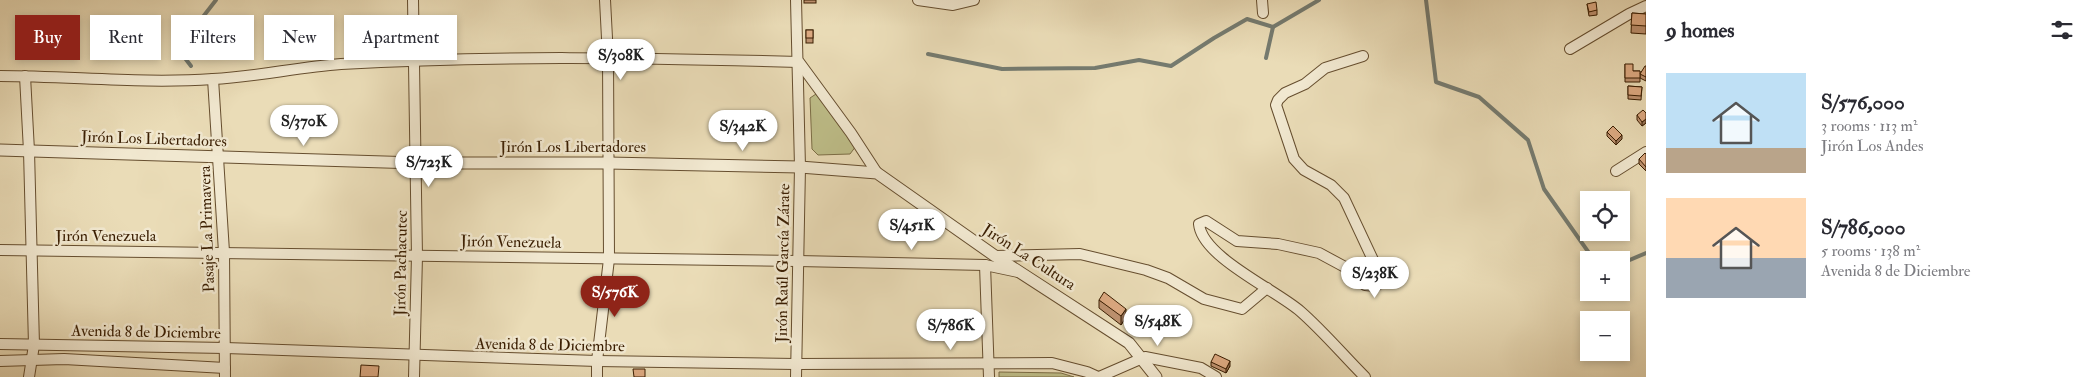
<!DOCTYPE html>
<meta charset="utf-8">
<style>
body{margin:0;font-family:"IM FELL Double Pica",serif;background:#f2f2f3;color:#2b2b33;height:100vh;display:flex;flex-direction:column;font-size:19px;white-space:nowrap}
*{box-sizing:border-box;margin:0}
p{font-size:16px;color:#7c7c81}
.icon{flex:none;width:28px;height:28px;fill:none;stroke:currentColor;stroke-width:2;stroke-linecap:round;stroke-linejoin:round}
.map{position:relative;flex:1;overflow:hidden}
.sheet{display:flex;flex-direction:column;background:#fff;width:450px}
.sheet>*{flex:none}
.guide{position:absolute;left:15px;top:15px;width:475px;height:45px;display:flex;gap:10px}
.fabs{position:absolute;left:1580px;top:191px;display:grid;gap:10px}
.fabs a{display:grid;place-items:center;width:50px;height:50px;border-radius:0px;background:#fff;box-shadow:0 2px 8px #0003;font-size:25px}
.price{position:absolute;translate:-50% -42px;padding:0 11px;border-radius:18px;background:#fff;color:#222;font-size:16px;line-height:32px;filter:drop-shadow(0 1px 2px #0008)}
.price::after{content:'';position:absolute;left:50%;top:30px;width:15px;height:11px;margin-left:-8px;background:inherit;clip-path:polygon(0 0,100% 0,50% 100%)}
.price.on{background:#8f2418;color:#fff}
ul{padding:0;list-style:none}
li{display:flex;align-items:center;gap:15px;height:125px;padding:0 20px}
li span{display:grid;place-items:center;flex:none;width:140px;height:100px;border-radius:0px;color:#555}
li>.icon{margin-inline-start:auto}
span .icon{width:60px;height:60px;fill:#fffc;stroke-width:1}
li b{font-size:21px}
h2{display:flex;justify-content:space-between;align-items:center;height:60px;padding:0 20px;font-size:21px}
.chip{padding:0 18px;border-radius:0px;background:#fff;box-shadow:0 2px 8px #0003;font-size:18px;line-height:45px}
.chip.on{background:#8f2418;color:#fff}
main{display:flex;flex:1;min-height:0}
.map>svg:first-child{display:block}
.green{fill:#bebe89;stroke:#7c6e46}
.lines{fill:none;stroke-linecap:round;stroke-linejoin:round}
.stream{stroke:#757b70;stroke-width:4}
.minor-casing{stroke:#664e2f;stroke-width:12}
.tertiary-casing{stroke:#664e2f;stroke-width:13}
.minor{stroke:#f1e8d0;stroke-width:10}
.tertiary{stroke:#f1e8d0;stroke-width:11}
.wall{fill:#be9270;stroke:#3a1e02}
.shaded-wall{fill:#9b775b;stroke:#3a1e02}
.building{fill:#ddaa82;stroke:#3a1e02}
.labels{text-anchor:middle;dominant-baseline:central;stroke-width:5;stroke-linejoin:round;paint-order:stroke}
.street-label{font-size:16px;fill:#3a1e02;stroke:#f1e8d0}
</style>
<main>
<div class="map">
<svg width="1646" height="377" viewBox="0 0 1646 377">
<rect width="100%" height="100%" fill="#eadcb7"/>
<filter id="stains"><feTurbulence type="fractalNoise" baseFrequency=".004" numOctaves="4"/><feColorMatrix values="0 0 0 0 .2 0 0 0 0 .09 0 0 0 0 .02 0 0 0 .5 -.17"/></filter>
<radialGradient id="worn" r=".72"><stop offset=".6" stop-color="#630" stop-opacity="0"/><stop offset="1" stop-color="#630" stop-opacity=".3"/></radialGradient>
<g class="green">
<polygon points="816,94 854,141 856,146 850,154 818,155 812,149 810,98"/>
<polygon points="999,372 1061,373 1074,377 999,377"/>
</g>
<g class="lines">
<g class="stream">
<polyline points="1426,0 1436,82 1479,97 1528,140 1544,189 1594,260"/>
<polyline points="928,54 1002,69 1095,68 1139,60 1171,66 1214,38 1247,19 1273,27 1319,0"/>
<polyline points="1266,58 1273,27"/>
<polyline points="191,66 178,49 216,0"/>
<polyline points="1621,262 1625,262 1646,253"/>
</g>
<defs>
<g id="minor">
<polyline points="413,0 417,256 414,377"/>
<polyline points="918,0 953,5 974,0"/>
<polyline points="1262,0 1263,13"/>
<polyline points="1570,49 1629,14 1646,6"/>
<path d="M 1363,56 L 1325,68 L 1305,84 L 1285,93 L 1278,100 L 1276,105 L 1294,159 L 1304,170 L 1331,185 L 1344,198 L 1381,277 L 1380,282 L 1376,286 L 1365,285 L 1345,267 L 1319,253 L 1278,244 L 1237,241 L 1206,221 L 1199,224 C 1202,257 1276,290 1300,311 C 1323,331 1343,355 1365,377"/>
<path d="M 0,76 C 71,76 142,84 213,79 C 256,77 298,67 341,64 C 493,55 646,58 799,62 L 851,133 L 877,173"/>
<polyline points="25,76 29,151 34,345 29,377"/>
<polyline points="213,79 224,252 225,377"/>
<polyline points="1616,171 1646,152"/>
<polyline points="0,250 798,261 985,265 1018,272"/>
<polyline points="995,256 1080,254 1146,270 1168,278 1204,299 1242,309 1267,288"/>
<polyline points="985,265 989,377"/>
<polyline points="0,344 225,348 597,361 795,364 1052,363 1087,372 1098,377"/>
<polyline points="0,361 64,359 225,368"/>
<polyline points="597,377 597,361 609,259 608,57 605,0"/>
<polyline points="796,377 800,167 796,0"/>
<polyline points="1099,377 1145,357 1201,368 1216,377"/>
</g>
<polyline id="tertiary" points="0,150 417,163 608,163 800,167 877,173 995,256 1129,343 1156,377"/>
</defs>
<use href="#minor" class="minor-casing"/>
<use href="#tertiary" class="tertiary-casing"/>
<use href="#minor" class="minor"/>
<use href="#tertiary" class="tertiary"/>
</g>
<g class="wall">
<rect x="804" y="0" width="12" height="3"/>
<polygon points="1587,4 1597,10 1597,15 1589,16"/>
<polygon points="1632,13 1646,14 1646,34 1631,33"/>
<rect x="806" y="30" width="7" height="13"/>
<polygon points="1625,64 1633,71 1640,71 1640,82 1625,82"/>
<polygon points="1646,66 1646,81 1640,78 1640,74"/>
<polygon points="1628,86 1642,87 1641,100 1628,99"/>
<polygon points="1646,113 1646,123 1642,126 1637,120 1637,115"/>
<polygon points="1607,132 1622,139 1616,145 1607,136"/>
<polygon points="1646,154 1646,171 1639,164 1639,159"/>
<polygon points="1099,300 1126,317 1121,325 1099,308"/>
<polygon points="1211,362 1230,366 1226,373 1211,366"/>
</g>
<g class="shaded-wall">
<polygon points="1646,119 1646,123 1642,126 1642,122"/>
<polygon points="1622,135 1622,139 1616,145 1616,141"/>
<polygon points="1126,309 1126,317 1121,325 1121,316"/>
<polygon points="1230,361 1230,366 1226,373 1226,369"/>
</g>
<g class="building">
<polygon points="1596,2 1597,10 1589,12 1587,4"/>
<polygon points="1632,13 1646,14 1646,26 1631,25"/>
<rect x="806" y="30" width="7" height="8"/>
<polygon points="1625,64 1633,64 1633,71 1640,71 1640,78 1625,78"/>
<polygon points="1645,66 1646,66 1646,77 1640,74"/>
<polygon points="1628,86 1642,87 1641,96 1628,95"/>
<polygon points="1643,110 1646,113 1646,119 1642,122 1637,115"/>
<polygon points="1613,126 1622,135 1616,141 1607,132"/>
<polygon points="1645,153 1646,154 1646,167 1639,159"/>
<polygon points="1104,292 1126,309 1121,316 1099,300"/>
<polygon points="1215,354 1230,361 1226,369 1211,362"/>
<polygon points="361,365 379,366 378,377 360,377"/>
<polygon points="633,369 645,369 645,377 634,377"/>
</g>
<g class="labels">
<g class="street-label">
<text transform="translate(154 139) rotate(2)">Jirón Los Libertadores</text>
<text x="573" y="147">Jirón Los Libertadores</text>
<text transform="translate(207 229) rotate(-92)">Pasaje La Primavera</text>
<text x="106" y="236">Jirón Venezuela</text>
<text transform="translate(511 242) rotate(1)">Jirón Venezuela</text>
<text transform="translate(1029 257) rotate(33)">Jirón La Cultura</text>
<text transform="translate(401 263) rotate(-89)">Jirón Pachacutec</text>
<text transform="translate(783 263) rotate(-89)">Jirón Raúl García Zárate</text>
<text transform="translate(146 332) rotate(1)">Avenida 8 de Diciembre</text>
<text transform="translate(550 345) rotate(1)">Avenida 8 de Diciembre</text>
</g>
</g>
<rect width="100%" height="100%" filter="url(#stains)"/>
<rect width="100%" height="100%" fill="url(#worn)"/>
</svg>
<div class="fabs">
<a><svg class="icon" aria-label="locate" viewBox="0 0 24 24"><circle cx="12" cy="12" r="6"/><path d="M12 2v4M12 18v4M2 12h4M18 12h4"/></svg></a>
<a>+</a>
<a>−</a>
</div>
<b class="price" style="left:621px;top:81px">S/308K</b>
<b class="price" style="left:304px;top:147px">S/370K</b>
<b class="price" style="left:743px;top:152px">S/342K</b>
<b class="price" style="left:429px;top:188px">S/723K</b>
<b class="price" style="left:912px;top:251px">S/451K</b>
<b class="price" style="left:1375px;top:299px">S/238K</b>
<b class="price on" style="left:615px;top:318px">S/576K</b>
<b class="price" style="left:1158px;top:347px">S/548K</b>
<b class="price" style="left:951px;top:351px">S/786K</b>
<div class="guide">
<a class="chip on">Buy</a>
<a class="chip">Rent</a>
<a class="chip">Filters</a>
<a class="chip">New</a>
<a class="chip">Apartment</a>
</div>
</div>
<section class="sheet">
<h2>9 homes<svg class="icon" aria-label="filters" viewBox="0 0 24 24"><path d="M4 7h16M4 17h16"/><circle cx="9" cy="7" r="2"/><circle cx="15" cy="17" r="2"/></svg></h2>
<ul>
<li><span style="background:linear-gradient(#bfe0f5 75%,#b9a48a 0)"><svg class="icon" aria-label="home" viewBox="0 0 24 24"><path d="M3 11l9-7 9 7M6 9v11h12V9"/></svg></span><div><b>S/576,000</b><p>3 rooms · 113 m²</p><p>Jirón Los Andes</p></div></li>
<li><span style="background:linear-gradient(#ffd9b3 60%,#9aa5b1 0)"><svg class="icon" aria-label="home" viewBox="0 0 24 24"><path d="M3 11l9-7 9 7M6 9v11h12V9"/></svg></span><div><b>S/786,000</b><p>5 rooms · 138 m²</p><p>Avenida 8 de Diciembre</p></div></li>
</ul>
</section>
</main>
